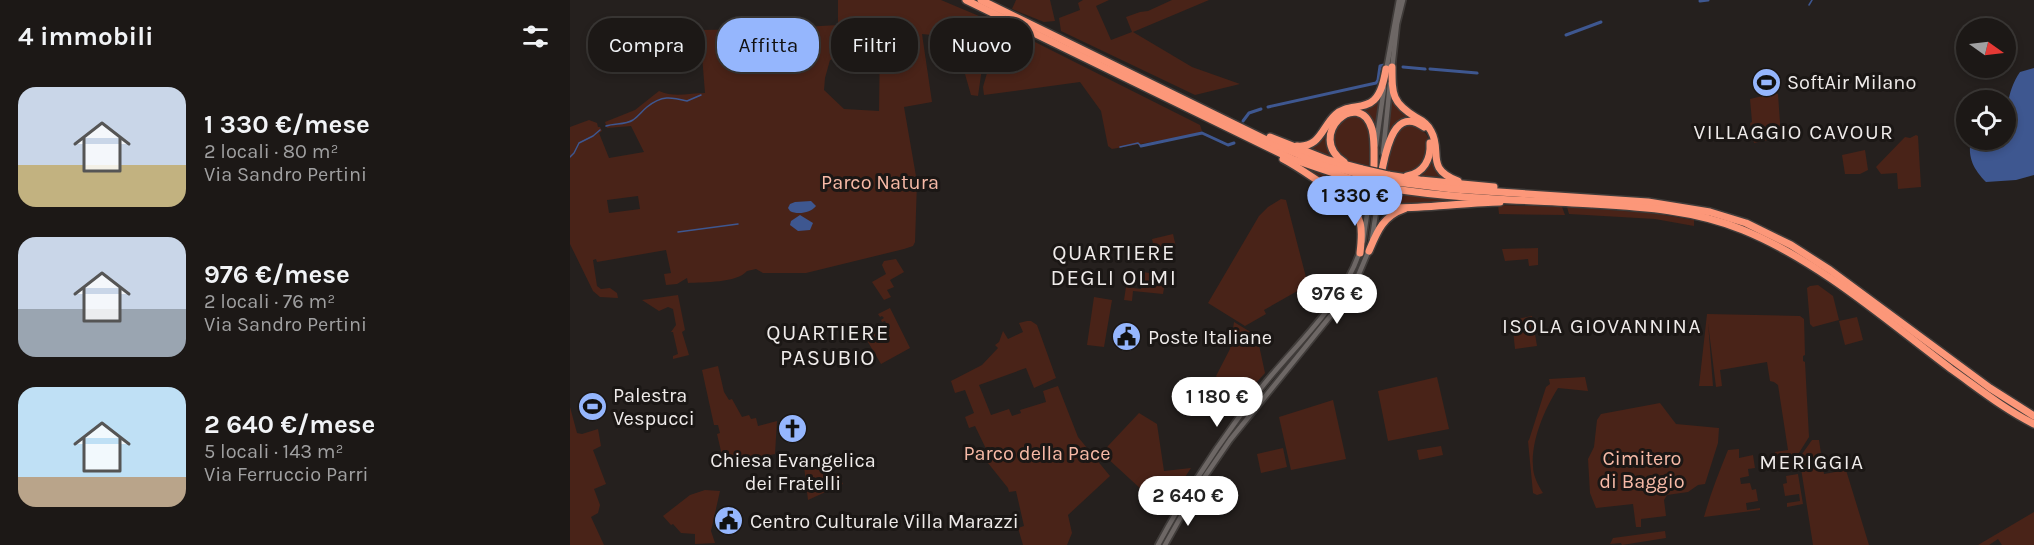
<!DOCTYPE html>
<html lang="it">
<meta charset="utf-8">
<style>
body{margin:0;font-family:Karla,sans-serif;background:#25211f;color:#f1f3f6;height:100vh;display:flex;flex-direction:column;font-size:22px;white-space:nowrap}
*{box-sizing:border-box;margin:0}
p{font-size:20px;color:#a0a0a1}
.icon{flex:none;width:33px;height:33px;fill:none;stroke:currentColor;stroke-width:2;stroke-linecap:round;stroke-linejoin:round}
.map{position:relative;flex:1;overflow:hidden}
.details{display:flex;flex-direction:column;background:#1c1816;width:570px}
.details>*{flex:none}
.hud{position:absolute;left:18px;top:18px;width:570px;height:54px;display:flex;gap:12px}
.needle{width:39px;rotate:104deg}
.tools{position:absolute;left:1386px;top:18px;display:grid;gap:12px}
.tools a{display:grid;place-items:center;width:60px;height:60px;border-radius:50%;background:#1c1816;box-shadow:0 3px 9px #0003,0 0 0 2px #3a3735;font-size:30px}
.price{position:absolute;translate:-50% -51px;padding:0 14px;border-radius:21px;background:#fff;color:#222;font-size:20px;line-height:39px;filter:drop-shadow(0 2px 3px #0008)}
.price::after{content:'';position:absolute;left:50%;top:36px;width:18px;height:14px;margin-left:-9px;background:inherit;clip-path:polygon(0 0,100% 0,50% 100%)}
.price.selected{background:#95b6fd;color:#111}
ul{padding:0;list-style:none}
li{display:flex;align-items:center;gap:18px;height:150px;padding:0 18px}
li span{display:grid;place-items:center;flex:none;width:168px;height:120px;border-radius:18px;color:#555}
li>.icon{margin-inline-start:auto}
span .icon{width:72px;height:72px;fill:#fffc;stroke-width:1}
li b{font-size:26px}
h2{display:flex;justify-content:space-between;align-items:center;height:72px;padding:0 18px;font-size:26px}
.chip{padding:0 21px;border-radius:24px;background:#1c1816;box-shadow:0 3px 9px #0003,0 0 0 2px #3a3735;font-size:21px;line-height:54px}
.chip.selected{background:#95b6fd;color:#111}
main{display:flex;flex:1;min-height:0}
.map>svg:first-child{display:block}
.green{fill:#492318;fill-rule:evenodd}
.water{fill:#3e5790}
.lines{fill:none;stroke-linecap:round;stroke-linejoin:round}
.stream{stroke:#3e5790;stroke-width:1.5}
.canal{stroke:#3e5790;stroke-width:3}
.secondary-casing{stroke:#403c3a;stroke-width:8}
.motorway-casing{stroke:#403c3a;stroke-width:10}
.secondary{stroke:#6d6765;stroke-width:4.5}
.motorway{stroke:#fc9779;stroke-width:7}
.motorway-bridge-casing{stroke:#403c3a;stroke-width:10;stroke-linecap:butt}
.motorway-bridge{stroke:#fc9779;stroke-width:7}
.labels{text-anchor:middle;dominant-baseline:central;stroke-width:6;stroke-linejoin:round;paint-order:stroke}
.poi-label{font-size:20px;fill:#efebea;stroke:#1b1715;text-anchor:start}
.park-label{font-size:20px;fill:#f7baa7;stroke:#1b1715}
.neighbourhood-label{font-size:21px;letter-spacing:1.5px;fill:#efebea;stroke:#1b1715}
.quarter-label{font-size:22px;letter-spacing:1.5px;fill:#efebea;stroke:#1b1715}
</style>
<main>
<section class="details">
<h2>4 immobili<svg class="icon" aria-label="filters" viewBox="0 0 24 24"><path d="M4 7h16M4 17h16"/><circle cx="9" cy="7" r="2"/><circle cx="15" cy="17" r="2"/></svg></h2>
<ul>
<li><span style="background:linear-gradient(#c9d6e8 65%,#c2b280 0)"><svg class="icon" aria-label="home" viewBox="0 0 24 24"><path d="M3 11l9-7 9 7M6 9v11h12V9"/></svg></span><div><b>1 330 €/mese</b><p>2 locali · 80 m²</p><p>Via Sandro Pertini</p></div></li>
<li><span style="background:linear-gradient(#c9d6e8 60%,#9aa5b1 0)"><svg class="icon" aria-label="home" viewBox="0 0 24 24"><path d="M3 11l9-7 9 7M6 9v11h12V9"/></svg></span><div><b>976 €/mese</b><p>2 locali · 76 m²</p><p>Via Sandro Pertini</p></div></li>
<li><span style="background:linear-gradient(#bfe0f5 75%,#b9a48a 0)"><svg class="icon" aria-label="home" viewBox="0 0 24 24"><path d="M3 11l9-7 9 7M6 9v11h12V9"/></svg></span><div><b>2 640 €/mese</b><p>5 locali · 143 m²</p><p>Via Ferruccio Parri</p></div></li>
</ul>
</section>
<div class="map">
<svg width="1464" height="545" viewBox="0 0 1464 545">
<rect width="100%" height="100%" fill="#25201e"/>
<g class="green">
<path d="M 268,0 L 371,0 L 428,24 L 413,61 L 408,96 L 401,95 L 395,74 L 362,35 L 352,34 L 362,102 L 334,107 L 347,182 L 345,242 L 343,246 L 334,249 L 236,273 L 193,273 L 186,269 L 177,271 C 167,283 134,282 118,283 L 117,278 L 107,284 L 96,285 L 94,274 L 101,273 L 96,250 L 27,262 L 26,259 L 23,260 L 27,286 L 31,289 L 40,288 L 47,293 L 48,298 L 30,297 L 23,291 L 0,244 L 0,127 L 19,120 L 27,123 L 28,127 L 30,127 L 32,131 L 29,133 L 39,158 L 74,152 L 61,126 L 37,128 L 35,122 L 65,110 L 89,91 C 104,98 120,93 135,93 L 130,30 L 200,29 L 268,25 ZM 293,36 L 310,39 L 309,111 L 274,109 L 254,90 L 255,78 L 260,60 L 267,58 ZM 68,196 L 70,209 L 39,213 L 37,200 Z"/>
<polygon points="446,0 480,0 485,21 474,22 442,9"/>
<polygon points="513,0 539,0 526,6 541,40 562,32 556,17 570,12 578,11 602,0 639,0 563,32 622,67 670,84 625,95 491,31 489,18 510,10 508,3"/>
<polygon points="455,37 630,125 632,131 622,135 542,149 538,146 531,111 510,82 414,95 413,87 423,52"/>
<polygon points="1205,93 1208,94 1211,137 1184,143 1180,123 1182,122 1180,99"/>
<polygon points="822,95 861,133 864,161 877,181 842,178 851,173 862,142 858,131 840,120 818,136"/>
<path d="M 809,98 L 805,132 C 786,84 741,128 767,160 L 742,152 L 742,146 C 756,139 758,122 770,113 C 781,105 795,111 809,98 Z"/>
<path d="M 783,114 L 794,119 L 802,138 L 801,168 C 788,165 763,159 763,142 C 762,136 765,129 766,123 Z"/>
<path d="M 839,123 C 865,135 859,139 855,164 L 837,175 L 815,171 L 819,149 L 826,130 Z"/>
<polygon points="1346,135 1348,136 1351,187 1328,189 1327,173 1311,174 1306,167 1335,137 1340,138"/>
<polygon points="1295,150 1298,170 1290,174 1275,174 1272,155"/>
<polygon points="739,170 799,188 797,203 783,199"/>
<polygon points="813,191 897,201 842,205 811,205"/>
<polygon points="711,199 716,200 738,285 694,310 696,314 675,326 638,303 689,216 698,207"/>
<polygon points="928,205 992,207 995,215 929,214"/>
<polygon points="997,207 1082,213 1124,220 1124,226 1085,219 999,214"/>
<polygon points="603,234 606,247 585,252 582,239"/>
<polygon points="968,248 968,265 959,266 958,259 935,261 932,249"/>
<polygon points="326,259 334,272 320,280 324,287 317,290 321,297 314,300 302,282 316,274 312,265 314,261"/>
<polygon points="573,272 596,276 593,294 563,291 562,301 554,300 556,287 571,289"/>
<polygon points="1248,285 1263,296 1269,320 1243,327 1240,324 1237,288 1240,286"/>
<polygon points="108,295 115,330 112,332 119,355 103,359 103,356 108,354 103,332 101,332 106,325 103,309 98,307 89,311 72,300"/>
<polygon points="524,297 542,300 534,347 517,345"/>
<polygon points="320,308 340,348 311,364 295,337 315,327 314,325 316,323 315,321 312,322 311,320 314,318 312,316 310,317 308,314"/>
<polygon points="1137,314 1230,316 1234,319 1235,355 1233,356 1233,361 1235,362 1239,437 1227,456 1227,468 1215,470 1214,463 1207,464 1205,452 1218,450 1208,385 1204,382 1200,381 1197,362 1150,370 1152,386 1146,387 1138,323 1143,386 1129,386"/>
<polygon points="962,316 967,346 945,349 942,320"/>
<polygon points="1287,317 1293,340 1275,345 1269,321"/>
<polygon points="457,321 461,321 467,325 486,378 464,388 456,368 409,385 421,415 439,409 442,416 451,413 450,410 476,402 473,391 488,386 508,437 540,476 498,515 502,533 497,545 453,545 448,528 454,526 446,491 439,492 438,488 414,458 418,453 405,426 399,428 395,417 404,413 395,390 385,393 381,381 412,365 428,348 425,345 429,342 433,331 438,339 453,332 449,323"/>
<polygon points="664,322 687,336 695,373 668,403 646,376 660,349"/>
<polygon points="148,366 154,392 159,400 162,399 172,417 179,415 181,419 186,418 188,426 207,421 205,454 154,464 147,434 150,433 148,425 144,425 132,370"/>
<polygon points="867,377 879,429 818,441 808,391"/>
<path d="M 1015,377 L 1018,391 L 988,388 C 974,410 961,441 963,466 C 963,476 968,485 973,493 L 967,495 L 963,493 L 958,441 L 959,440 L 976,387 L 980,384 L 979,379 Z"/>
<polygon points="763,400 776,459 721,470 709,417"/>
<polygon points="1090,403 1106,424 1149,428 1148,443 1135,484 1128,485 1118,492 1097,495 1094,500 1096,516 1071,519 1071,527 1066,527 1063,504 1026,508 1020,493 1018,459 1024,447 1027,420 1031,414"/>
<polygon points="0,407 7,433 12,434 28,429 31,446 23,450 36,484 24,489 30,505 28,513 21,517 34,545 0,545"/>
<polygon points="569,413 587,424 594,471 621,468 599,501 590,504 585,502 535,456 535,451 538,446"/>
<polygon points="1242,440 1249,440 1254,474 1276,470 1299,545 1243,545 1230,462 1230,457"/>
<polygon points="871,446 873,455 849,460 847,450"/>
<polygon points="713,448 717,467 691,473 687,454"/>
<path d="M 1169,449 L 1169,458 L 1183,455 L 1185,468 L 1178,469 L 1179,476 L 1170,478 L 1171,484 L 1180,483 L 1182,490 L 1186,489 L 1188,501 L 1176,503 L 1177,510 L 1190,508 L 1190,510 L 1134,517 C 1140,495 1149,472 1158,450 Z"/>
<polygon points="248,460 259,478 267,473 273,484 238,500 234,466"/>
<polygon points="1228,474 1233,504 1217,507 1217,503 1230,501 1229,494 1215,496 1213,484 1217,483 1216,476"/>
<polygon points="135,490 150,491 141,531 145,543 125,544 125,534 111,533 103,524 101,525 93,516 120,495"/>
<polygon points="1464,512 1464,545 1432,545 1428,539 1419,545 1408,545"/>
<polygon points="1095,531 1096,538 1052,545 1051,543 1040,544 1043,538"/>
</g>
<g class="water">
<path d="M 1464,68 L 1464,175 L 1446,180 L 1416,182 C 1404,170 1397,157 1401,140 L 1436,140 C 1436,116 1436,92 1450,72 Z"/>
<path d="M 241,201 L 246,206 C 241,213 227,215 220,211 L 218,208 L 220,204 L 225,202 Z"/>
<polygon points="230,215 243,223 240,230 228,231 220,225 221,221"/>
</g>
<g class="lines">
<g class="stream">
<polyline points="1239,5 1242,0"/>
<path d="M 36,126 C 45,123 55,125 63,120 C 69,116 72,111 77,107 C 92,95 101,97 117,101 L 131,95"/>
<polyline points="550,147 568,143 571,146"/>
<polyline points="0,157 4,153 9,143 23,136 30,130"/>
<polyline points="108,232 168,224"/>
</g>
<g class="canal">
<polyline points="1130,1 1138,0"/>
<polyline points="996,35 1031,22"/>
<polyline points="833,67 855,69"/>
<polyline points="860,69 907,73"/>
<polyline points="698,107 806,83 808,80 810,66 814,65"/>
<polyline points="673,121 679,113 691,109"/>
<polyline points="571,146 632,133 658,145 664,143"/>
</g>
<defs>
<g id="secondary">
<polyline points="822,69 827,24 833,0"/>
<polyline points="816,71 829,0"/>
<polyline points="806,145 814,88"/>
<polyline points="813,153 820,84"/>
<polyline points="802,239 810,185"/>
<polyline points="793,241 803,175"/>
<polyline points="627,488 660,440 775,298 788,276 799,250"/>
<path d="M 588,545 C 618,489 652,438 691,388 C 726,344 772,305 790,251"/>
<polyline points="595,545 622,497"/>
</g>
<g id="motorway">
<polyline points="396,0 722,159 790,182"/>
<polyline points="411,0 711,147 749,163 792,175"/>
<path d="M 822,67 C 822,95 822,103 847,118 C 853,121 858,125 861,131 C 873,152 854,168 888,181"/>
<polyline points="700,137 758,160 792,169"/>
<path d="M 727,146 C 750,148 752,127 765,115 C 776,104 794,110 804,100 C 812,92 814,79 816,69"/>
<path d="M 713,159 C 738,172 760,192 786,202 C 820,215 891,202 930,202"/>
<path d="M 774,162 C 735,136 789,86 802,129 C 805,140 804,154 804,166"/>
<path d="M 812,170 C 816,151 824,105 854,127"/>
<polyline points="818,175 850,180 924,187"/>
<path d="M 837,176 C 854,173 861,159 860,143"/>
<polyline points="818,181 883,189 1078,202 1140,212 1176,223 1221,245 1260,270 1420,388 1464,416"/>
<path d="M 818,188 C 885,199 954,200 1022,204 C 1073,207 1125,210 1173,230 C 1249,261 1316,320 1381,369 C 1408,388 1434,409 1464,424"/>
<path d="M 774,198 C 793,218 793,227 790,253"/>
<path d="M 799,251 C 807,232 813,216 834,209"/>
</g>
</defs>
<use href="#secondary" class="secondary-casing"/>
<use href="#motorway" class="motorway-casing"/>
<use href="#secondary" class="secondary"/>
<use href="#motorway" class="motorway"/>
<defs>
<g id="motorway-bridge">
<polyline points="792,169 818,175"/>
<polyline points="792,175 818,181"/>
<polyline points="790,182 818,188"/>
</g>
</defs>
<use href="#motorway-bridge" class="motorway-bridge-casing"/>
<use href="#motorway-bridge" class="motorway-bridge"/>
</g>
<defs>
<symbol id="stadium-disc" viewBox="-11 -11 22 22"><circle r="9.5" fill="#95b6fd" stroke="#1b1715"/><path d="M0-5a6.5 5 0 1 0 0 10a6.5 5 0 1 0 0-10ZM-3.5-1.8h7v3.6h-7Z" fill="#111"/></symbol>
<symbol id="civic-disc" viewBox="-11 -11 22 22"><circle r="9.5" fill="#95b6fd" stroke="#1b1715"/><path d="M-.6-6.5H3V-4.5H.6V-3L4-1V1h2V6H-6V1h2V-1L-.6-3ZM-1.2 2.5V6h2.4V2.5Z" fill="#111"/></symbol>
<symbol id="church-disc" viewBox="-11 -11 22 22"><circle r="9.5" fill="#95b6fd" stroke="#1b1715"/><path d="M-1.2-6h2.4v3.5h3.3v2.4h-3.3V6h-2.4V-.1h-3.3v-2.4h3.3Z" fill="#111"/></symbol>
</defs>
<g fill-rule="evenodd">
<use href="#stadium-disc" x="1180" y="66" width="33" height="33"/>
<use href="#civic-disc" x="540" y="320" width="33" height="33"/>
<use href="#stadium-disc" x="6" y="390" width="33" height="33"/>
<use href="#church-disc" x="206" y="412" width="33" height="33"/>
<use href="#civic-disc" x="142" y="504" width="33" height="33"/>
</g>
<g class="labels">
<g class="poi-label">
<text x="1217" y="82">SoftAir Milano</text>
<text x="578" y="337">Poste Italiane</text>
<text x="43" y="395">Palestra<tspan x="43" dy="23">Vespucci</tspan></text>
<text x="223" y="460" text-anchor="middle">Chiesa Evangelica<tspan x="223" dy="23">dei Fratelli</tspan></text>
<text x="180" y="521">Centro Culturale Villa Marazzi</text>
</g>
<g class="park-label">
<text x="310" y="182">Parco Natura</text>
<text x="467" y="453">Parco della Pace</text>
<text x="1072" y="458">Cimitero<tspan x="1072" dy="23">di Baggio</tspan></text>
</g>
<g class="neighbourhood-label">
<text x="1224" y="132">VILLAGGIO CAVOUR</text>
<text x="1032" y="326">ISOLA GIOVANNINA</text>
<text x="1242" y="462">MERIGGIA</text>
</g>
<g class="quarter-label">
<text x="544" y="253">QUARTIERE<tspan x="544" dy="25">DEGLI OLMI</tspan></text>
<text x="258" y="333">QUARTIERE<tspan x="258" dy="25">PASUBIO</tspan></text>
</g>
</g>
</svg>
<div class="tools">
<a><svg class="needle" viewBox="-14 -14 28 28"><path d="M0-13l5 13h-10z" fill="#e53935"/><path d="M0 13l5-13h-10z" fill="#a0a0a1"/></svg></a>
<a><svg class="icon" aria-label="locate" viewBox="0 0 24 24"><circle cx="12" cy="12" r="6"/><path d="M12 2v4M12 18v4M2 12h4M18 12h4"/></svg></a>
</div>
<b class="price selected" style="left:785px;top:227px">1 330 €</b>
<b class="price" style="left:767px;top:325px">976 €</b>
<b class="price" style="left:647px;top:428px">1 180 €</b>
<b class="price" style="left:618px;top:527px">2 640 €</b>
<div class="hud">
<a class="chip">Compra</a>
<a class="chip selected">Affitta</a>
<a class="chip">Filtri</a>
<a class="chip">Nuovo</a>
</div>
</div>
</main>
